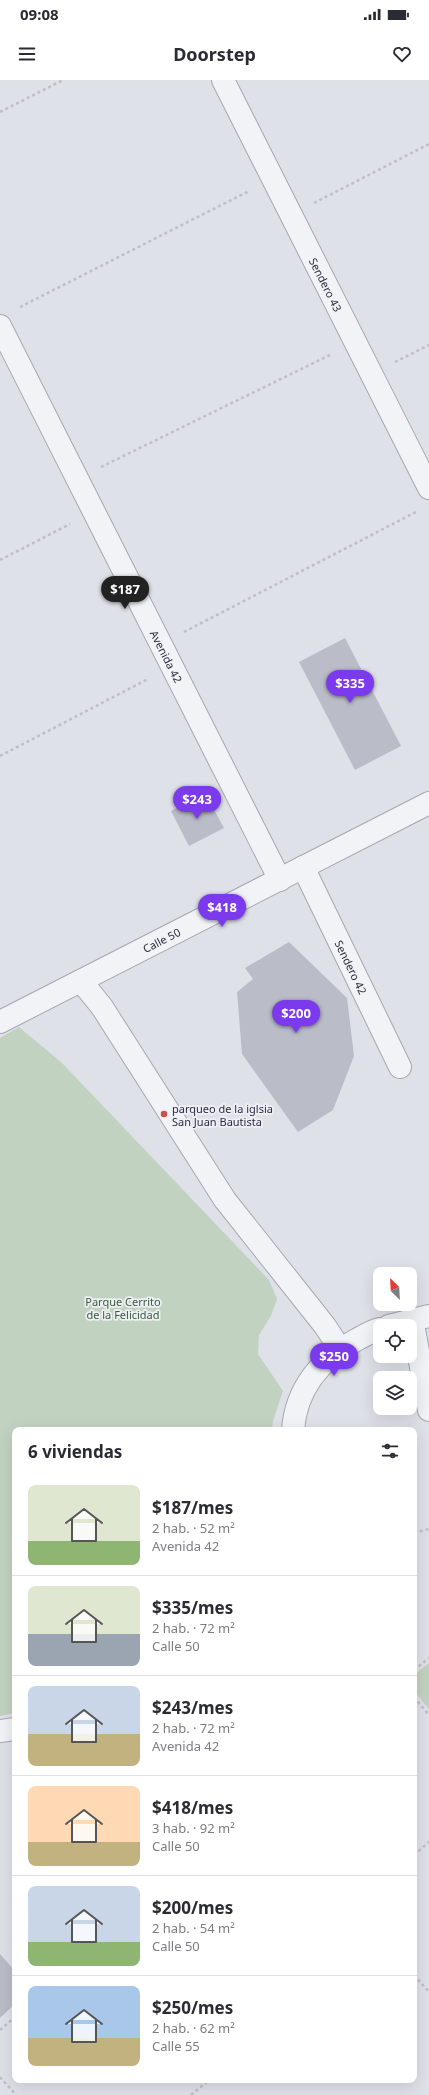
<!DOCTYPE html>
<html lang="es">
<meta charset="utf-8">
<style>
body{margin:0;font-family:"Noto Sans",sans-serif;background:#f7f7f7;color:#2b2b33;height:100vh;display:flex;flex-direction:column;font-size:15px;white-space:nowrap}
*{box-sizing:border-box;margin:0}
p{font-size:13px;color:#7c7c81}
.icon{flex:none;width:22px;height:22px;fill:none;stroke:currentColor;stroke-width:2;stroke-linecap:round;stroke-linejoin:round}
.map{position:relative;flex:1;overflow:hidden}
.panel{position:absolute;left:12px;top:1347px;width:405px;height:656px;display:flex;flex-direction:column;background:#fff;border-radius:8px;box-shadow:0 4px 16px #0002}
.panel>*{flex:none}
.needle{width:26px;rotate:336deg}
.fabs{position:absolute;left:373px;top:1187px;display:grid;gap:8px}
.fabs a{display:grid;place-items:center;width:44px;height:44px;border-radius:8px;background:#fff;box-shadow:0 4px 16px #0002;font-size:20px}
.price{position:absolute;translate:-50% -34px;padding:0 9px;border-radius:14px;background:#7c3aed;color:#fff;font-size:13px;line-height:26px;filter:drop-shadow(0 1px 2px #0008)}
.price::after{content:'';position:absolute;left:50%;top:24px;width:12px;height:9px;margin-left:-6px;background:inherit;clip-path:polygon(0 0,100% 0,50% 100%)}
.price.selected{background:#222;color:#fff}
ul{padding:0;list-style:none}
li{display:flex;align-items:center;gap:12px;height:100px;padding:0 16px}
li+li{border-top:1px solid #e1e1e2}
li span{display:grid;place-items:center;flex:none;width:112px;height:80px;border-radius:8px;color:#555}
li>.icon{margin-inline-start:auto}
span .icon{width:48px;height:48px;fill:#fffc;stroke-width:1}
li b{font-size:17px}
h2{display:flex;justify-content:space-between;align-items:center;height:48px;padding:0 16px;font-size:17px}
.status{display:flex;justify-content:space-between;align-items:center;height:28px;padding:0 20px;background:#fff;direction:ltr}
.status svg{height:11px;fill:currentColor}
header{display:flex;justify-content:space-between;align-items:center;height:52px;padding:0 16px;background:#fff;font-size:18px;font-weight:700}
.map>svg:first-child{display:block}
.green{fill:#c2d2c1}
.building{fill:#babcc8}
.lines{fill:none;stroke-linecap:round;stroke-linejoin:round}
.minor-casing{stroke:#a5a7b2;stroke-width:24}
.path{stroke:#bebfc7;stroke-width:2.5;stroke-dasharray:3 3;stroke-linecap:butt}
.minor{stroke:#f2f3f7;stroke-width:22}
.poi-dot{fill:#c85149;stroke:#eff0f6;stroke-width:1.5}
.labels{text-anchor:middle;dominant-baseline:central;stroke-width:3.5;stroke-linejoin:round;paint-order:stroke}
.street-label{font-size:11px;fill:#292c3f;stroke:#eff0f6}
.poi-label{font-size:11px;fill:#292c3f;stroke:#eff0f6;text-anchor:start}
.park-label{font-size:11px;fill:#375a37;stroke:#eff0f6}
</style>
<div class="status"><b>09:08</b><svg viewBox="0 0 49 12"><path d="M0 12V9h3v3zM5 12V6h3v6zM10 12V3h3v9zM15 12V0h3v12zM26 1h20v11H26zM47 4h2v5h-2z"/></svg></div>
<header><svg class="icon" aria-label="menu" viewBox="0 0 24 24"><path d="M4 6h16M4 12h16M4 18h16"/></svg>Doorstep<svg class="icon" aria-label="heart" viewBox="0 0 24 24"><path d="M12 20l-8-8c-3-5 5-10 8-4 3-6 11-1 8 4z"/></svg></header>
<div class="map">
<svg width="429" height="2015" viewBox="0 0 429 2015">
<rect width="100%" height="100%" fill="#dfe1e8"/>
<g class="green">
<polygon points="19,947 62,983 269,1200 277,1219 271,1236 259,1255 258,1274 283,1311 273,1341 272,1350 15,1350 15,1633 0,1636 0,958"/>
<polygon points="429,1583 429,1629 414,1611 414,1595"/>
</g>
<g class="building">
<polygon points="345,558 401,666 355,690 299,582"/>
<polygon points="205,713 224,748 189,766 171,731"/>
<polygon points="289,862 347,918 354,976 333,1030 298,1052 242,974 237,912 253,899 245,888"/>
<polygon points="0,1874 15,1891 15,1924 0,1938"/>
</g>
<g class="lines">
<defs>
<g id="minor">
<path id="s1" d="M 223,0 L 429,408"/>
<path id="s2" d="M 0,246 L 280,800"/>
<path id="s3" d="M 303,787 L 400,987"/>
<polyline points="81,901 102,927 225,1120 325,1246 340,1269"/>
<path id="s4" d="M 0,942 L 429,723"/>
<polyline points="412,1239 429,1330"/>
<polyline points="389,1246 429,1236"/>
<path d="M 293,1350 C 296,1308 322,1278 358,1259 C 365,1255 372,1251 380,1249"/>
<polyline points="0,1651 15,1649"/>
</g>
</defs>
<use href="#minor" class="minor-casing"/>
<g class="path">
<polyline points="0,32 63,0"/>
<polyline points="314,123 429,64"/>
<polyline points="20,227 249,111"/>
<polyline points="395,282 429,265"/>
<polyline points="101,387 332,274"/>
<polyline points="0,480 70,444"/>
<polyline points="184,552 416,432"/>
<polyline points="0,676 148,599"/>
<polyline points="414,1453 429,1449"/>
<polyline points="414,1590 429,1578"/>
<polyline points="414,1617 429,1635"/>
<polyline points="414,1775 429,1762"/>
<polyline points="414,1895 429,1912"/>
<polyline points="0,1950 15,1937"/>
<polyline points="0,1997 16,2015"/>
<polyline points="191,2015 209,2000"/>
</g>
<use href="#minor" class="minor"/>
</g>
<circle class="poi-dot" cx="164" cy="1034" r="4"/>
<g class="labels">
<g class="street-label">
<text stroke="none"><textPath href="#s1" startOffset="229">Sendero 43</textPath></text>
<text stroke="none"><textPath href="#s2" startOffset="370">Avenida 42</textPath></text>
<text stroke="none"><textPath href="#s4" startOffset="181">Calle 50</textPath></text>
<text stroke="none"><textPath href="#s3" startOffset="111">Sendero 42</textPath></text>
</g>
<g class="poi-label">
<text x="172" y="1028">parqueo de la iglsia<tspan x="172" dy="13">San Juan Bautista</tspan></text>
</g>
<g class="park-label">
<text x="123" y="1221">Parque Cerrito<tspan x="123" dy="13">de la Felicidad</tspan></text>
</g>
</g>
</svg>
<div class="fabs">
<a><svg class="needle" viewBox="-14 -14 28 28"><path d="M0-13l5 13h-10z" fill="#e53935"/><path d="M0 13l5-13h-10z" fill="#7c7c81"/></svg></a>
<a><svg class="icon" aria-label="locate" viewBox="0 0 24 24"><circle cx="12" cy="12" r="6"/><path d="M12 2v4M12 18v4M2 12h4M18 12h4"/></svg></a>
<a><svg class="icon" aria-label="layers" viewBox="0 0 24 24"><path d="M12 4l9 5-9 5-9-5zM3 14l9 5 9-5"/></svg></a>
</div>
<b class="price selected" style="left:125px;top:530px">$187</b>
<b class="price" style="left:350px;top:624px">$335</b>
<b class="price" style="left:197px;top:740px">$243</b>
<b class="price" style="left:222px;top:848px">$418</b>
<b class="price" style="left:296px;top:954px">$200</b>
<b class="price" style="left:334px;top:1297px">$250</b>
<section class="panel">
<h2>6 viviendas<svg class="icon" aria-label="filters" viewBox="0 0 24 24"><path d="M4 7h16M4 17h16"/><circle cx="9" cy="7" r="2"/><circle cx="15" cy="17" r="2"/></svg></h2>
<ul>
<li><span style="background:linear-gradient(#dfe7d0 70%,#8fb573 0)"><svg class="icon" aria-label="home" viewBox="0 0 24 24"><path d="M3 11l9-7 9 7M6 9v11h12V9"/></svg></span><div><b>$187/mes</b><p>2 hab. · 52 m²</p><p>Avenida 42</p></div></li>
<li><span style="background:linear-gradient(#dfe7d0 60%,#9aa5b1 0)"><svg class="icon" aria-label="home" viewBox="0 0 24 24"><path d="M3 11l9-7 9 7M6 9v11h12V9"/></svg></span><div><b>$335/mes</b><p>2 hab. · 72 m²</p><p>Calle 50</p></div></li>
<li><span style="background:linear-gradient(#c9d6e8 60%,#c2b280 0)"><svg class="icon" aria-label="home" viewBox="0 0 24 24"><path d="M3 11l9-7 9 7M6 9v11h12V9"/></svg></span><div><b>$243/mes</b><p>2 hab. · 72 m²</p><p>Avenida 42</p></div></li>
<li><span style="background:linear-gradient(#ffd9b3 70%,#c2b280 0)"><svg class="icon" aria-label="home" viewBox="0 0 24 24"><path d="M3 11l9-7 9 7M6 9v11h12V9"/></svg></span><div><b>$418/mes</b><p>3 hab. · 92 m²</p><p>Calle 50</p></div></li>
<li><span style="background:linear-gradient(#c9d6e8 70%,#8fb573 0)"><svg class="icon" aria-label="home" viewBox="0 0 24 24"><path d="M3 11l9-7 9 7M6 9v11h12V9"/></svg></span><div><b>$200/mes</b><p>2 hab. · 54 m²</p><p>Calle 50</p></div></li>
<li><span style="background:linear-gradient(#a9c7e8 65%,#c2b280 0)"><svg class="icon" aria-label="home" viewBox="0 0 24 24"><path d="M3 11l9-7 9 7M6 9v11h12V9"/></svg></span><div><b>$250/mes</b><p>2 hab. · 62 m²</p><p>Calle 55</p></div></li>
</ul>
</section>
</div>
